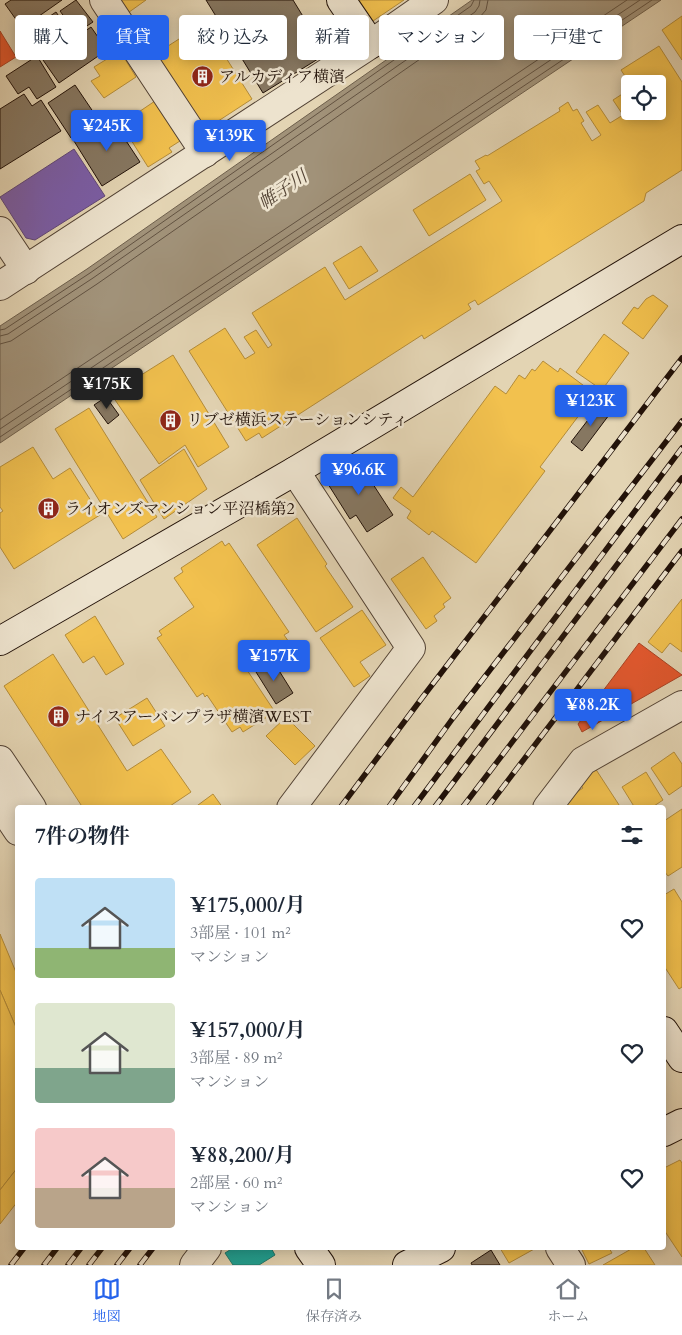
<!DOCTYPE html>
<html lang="ja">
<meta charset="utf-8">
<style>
body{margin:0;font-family:Cardo,"Noto Serif JP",serif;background:#f6f6f7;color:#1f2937;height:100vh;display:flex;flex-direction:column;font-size:19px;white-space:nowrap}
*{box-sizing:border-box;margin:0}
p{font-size:16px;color:#747a83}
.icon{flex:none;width:28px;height:28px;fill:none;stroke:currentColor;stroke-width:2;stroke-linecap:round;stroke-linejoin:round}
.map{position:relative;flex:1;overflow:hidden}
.drawer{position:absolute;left:15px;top:805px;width:651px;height:445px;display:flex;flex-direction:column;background:#fff;border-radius:5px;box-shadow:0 2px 12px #0003}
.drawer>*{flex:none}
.guide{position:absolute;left:15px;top:15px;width:652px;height:45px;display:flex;gap:10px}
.buttons{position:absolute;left:621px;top:75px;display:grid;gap:10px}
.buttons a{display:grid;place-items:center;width:45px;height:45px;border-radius:5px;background:#fff;box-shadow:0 2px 12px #0003;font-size:25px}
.price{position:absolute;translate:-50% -42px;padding:0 11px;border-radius:5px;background:#2563eb;color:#fff;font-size:16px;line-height:32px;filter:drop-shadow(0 1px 2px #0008)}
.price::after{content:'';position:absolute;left:50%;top:30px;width:15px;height:11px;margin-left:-8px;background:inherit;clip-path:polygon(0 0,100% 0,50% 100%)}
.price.active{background:#222;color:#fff}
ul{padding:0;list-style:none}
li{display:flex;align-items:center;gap:15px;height:125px;padding:0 20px}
li span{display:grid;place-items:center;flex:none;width:140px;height:100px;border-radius:5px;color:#555}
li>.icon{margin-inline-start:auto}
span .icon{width:60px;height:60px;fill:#fffc;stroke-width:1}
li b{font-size:21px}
h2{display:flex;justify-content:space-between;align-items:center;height:60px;padding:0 20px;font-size:21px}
.tag{padding:0 18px;border-radius:5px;background:#fff;box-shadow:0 2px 12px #0003;font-size:18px;line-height:45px}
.tag.active{background:#2563eb;color:#fff}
.dock{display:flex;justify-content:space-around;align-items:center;height:70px;border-top:1px solid #e0e1e3;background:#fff;font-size:14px;color:#747a83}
.dock a{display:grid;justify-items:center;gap:2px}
.dock .active{color:#2563eb}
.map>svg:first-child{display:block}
.water{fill:#a19279;stroke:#6e5f4c}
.homes{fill:#f2c14e;stroke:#b48c39}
.shops{fill:#e4572e;stroke:#aa4223}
.offices{fill:#7b5ea7;stroke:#604778}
.public{fill:#17a398;stroke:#1a786d}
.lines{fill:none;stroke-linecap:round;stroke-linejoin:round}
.shore{stroke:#625241;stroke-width:1}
.building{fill:#867761;stroke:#221209}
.street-casing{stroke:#524234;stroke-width:30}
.secondary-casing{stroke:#221209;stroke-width:30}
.street{stroke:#ede3ce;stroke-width:28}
.secondary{stroke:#ede3ce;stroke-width:28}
.rail-casing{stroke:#221209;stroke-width:5.5}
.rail{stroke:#ede3ce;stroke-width:4;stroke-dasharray:11;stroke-linecap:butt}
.labels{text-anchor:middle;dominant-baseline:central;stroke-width:5;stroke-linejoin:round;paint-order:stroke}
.poi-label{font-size:16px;fill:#221209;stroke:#ede3ce;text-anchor:start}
.water-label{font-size:18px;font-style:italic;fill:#554536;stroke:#ede3ce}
</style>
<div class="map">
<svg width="682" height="1265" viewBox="0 0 682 1265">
<rect width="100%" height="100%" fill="#e3d4b3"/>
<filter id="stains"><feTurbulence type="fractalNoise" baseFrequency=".004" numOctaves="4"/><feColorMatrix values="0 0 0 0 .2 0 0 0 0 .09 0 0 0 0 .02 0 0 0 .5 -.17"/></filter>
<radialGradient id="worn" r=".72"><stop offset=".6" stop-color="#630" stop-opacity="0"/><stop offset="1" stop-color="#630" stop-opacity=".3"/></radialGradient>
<polygon class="water" points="472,0 661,0 0,443 0,326 87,269"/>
<g class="homes">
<polygon points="115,0 146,0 125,15"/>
<polygon points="359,0 404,0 373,21"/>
<polygon points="682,16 682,60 662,30"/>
<polygon points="204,23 252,99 209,127 206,123 197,123 154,55"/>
<polygon points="659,46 682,82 682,170 646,193 644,201 478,305 475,300 468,304 471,309 424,339 422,335 262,438 259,433 246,441 189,351 225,328 245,359 255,353 244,337 256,330 268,348 272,345 252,313 325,267 345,300 502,201 489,181 484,184 476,171 480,169 475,161 486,155 487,156 560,111 559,108 568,102 573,111 577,109 584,121 581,123 592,141 601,135 586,112 598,105 610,123 623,115 613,100 627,91 630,95 630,111 658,111 658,84 630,84 621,70"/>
<polygon points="120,51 136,77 104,98 91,81 100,76 94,67"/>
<polygon points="155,101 180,141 169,148 172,152 148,167 121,124"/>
<polygon points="470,174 486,200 429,236 413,210"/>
<polygon points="361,246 378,271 349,289 333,263"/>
<polygon points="653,295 668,306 643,339 622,323 634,307 638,309 646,299"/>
<polygon points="604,334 629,353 602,390 576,372"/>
<polygon points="173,355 229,447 198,467 185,445 159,464 111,394"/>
<polygon points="543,361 558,372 560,368 595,394 540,467 545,471 476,563 432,531 429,535 407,518 411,511 393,498 401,487 413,497 495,386 506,394 519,375 525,379 532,369 535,371"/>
<polygon points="89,408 157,517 123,539 55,429"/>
<polygon points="33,447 53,479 70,468 100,515 14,569 0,547 0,513 3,511 0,507 0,467"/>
<polygon points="184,449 207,489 164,519 140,480"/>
<polygon points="297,518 327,564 325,566 353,607 316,632 257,545"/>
<polygon points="222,541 225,546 229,543 289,632 284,635 289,642 247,670 275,712 243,732 240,727 232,732 207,695 205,697 203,693 197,697 157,638 162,635 159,631 194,607 174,578 183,572 181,568"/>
<polygon points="423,557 451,598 443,604 445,607 434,616 437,621 426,629 391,579"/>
<polygon points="682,599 682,652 670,643 662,653 648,642"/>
<polygon points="362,610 386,645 360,662 370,676 354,687 320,638"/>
<polygon points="95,616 124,664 106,675 94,656 83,663 65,635"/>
<polygon points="53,654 127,771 161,749 191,792 167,808 83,808 4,686"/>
<polygon points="147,698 165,726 133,746 115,718"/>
<polygon points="286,717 315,746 295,765 266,736"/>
<polygon points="674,752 682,764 682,786 669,795 651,768"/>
<polygon points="595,768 621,808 560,808 560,803 583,788 577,780"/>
<polygon points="646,772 663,800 651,808 635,808 622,787"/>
<polygon points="213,794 223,808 194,808"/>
<polygon points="682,809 682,867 668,876 664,871 664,821"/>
<polygon points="674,889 682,902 682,987 679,989 664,966 664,895"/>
<polygon points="0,934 18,977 18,1032 0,990"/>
<polygon points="0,990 18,1032 18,1167 0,1190"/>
<polygon points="680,1160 682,1163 682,1257 664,1230 664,1168"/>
<polygon points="18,1167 18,1201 0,1224 0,1190"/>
<polygon points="500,1248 536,1248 509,1263"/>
<polygon points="581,1248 609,1248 612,1253 589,1264"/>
<polygon points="633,1248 644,1248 655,1265 603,1265"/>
</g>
<g class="shops">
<polygon points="0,31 16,57 0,67"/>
<polygon points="639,643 682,675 582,732 578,724"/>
</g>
<polygon class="offices" points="74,149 105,196 35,240 26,238 0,197"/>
<polygon class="public" points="233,1248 271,1248 275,1255 259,1265 233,1265 225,1253"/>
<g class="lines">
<g class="shore">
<polyline points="0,330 5,329 90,273 471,6 474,0"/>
<polyline points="0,336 8,334 93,278 475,12 479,6 480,0"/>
<polyline points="0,344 11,341 97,284 479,18 486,10 488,0"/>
<polyline points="0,420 627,0"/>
<polyline points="0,429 640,0"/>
<polyline points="0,437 652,0"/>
</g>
</g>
<g class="building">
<polygon points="11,0 62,0 22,28 5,4"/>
<polygon points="76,0 93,22 76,33 60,11"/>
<polygon points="206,0 293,0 326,54 263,93"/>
<polygon points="56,12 71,34 40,54 25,33"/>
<polygon points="91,27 107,50 59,83 43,60"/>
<polygon points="37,56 56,87 37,99 29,87 18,94 6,76"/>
<polygon points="75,85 98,119 71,138 48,103"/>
<polygon points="24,94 32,106 41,100 61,131 0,169 0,109"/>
<polygon points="111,118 140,162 102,186 74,141"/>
<polygon points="106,397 119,415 108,424 94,405"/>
<polygon points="601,403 612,411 582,451 571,442"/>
<polygon points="356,458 393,515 367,532 356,515 350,519 328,484 334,480 331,474"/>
<polygon points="273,661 293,693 276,704 256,672"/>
<polygon points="491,1250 500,1265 472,1265 471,1263"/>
</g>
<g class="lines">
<defs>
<g id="street">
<polyline points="104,0 205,153"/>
<polyline points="0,231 26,270"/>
<polyline points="0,286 371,44 434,0"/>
<polyline points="0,760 32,808"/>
<polyline points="0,804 18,831"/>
<polyline points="291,808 411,648 295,471"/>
<polyline points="547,808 583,761 682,705"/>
<polyline points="560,1248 571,1265"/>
<polyline points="194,1265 207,1248"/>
</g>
<g id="secondary">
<polyline points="341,0 371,44"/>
<polyline points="0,641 295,471 682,239"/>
<polyline points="0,782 18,809"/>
<polyline points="664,1031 682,1058"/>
<polyline points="664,1132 682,1123"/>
<polyline points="309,1248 321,1265"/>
<polyline points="407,1265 441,1248"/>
</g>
</defs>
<use href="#street" class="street-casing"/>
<use href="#secondary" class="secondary-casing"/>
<use href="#street" class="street"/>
<use href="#secondary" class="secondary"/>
<defs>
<g id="rail">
<polyline points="340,808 422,698 682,358"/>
<polyline points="388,808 453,718 682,421"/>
<polyline points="413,808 682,448"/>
<polyline points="434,808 682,478"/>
<polyline points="462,808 682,519"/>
<polyline points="487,808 682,551"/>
<polyline points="11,1265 24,1248"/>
<polyline points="44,1265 57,1248"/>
<polyline points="68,1265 81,1248"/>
<polyline points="89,1265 102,1248"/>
<polyline points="117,1265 130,1248"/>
<polyline points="140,1265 153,1248"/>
</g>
</defs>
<use href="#rail" class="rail-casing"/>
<use href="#rail" class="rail"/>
</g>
<defs>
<symbol id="building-disc" viewBox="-11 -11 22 22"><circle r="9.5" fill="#8f2418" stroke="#ede3ce"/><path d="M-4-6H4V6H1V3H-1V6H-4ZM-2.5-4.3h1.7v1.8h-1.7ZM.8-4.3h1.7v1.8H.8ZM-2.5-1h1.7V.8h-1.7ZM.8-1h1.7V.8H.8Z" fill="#fff"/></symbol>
</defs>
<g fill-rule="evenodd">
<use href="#building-disc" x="190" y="64" width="25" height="25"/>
<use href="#building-disc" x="158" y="408" width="25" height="25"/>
<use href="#building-disc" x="36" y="496" width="25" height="25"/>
<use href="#building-disc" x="46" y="704" width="25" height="25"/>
</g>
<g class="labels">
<g class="poi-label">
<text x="219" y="77">アルカディア横濱</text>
<text x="187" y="420">リブゼ横浜ステーションシティ</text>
<text x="65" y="509">ライオンズマンション平沼橋第2</text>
<text x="75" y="717">ナイスアーバンプラザ横濱WEST</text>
</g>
<g class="water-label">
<text transform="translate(283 190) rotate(-34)">帷子川</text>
</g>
</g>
<rect width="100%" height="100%" filter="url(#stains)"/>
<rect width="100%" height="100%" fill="url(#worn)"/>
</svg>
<div class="buttons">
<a><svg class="icon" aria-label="locate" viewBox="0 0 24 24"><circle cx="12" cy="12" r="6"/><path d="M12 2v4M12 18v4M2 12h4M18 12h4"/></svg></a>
</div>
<b class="price" style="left:107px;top:152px">¥245K</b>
<b class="price" style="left:230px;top:162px">¥139K</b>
<b class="price active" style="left:107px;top:410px">¥175K</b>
<b class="price" style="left:591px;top:427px">¥123K</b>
<b class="price" style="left:359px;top:496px">¥96.6K</b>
<b class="price" style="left:274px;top:682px">¥157K</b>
<b class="price" style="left:593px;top:731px">¥88.2K</b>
<div class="guide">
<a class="tag">購入</a>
<a class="tag active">賃貸</a>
<a class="tag">絞り込み</a>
<a class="tag">新着</a>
<a class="tag">マンション</a>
<a class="tag">一戸建て</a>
</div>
<section class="drawer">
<h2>7件の物件<svg class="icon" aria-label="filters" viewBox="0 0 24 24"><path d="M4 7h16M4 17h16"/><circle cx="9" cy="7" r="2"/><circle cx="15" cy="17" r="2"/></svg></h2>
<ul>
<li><span style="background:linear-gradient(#bfe0f5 70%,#8fb573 0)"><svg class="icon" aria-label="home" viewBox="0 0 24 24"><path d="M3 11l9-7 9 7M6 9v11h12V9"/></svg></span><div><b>¥175,000/月</b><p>3部屋 · 101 m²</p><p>マンション</p></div><svg class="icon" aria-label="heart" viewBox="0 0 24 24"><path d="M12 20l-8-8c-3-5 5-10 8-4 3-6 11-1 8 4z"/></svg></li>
<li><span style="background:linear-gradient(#dfe7d0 65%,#7fa58c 0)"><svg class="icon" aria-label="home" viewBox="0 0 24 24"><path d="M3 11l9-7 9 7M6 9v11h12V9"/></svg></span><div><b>¥157,000/月</b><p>3部屋 · 89 m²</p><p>マンション</p></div><svg class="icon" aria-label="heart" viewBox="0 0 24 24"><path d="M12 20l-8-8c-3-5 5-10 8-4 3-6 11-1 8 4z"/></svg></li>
<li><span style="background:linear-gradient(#f6c9c9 60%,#b9a48a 0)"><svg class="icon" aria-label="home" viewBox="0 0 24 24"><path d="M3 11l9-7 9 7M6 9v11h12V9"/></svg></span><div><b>¥88,200/月</b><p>2部屋 · 60 m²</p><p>マンション</p></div><svg class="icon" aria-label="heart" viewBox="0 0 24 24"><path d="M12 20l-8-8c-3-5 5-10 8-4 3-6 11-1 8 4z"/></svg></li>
</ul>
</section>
</div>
<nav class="dock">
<a class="active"><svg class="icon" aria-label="map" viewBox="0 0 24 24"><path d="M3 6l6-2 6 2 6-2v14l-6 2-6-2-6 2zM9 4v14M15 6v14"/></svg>地図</a>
<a><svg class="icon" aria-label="saved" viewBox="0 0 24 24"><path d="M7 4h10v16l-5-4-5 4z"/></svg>保存済み</a>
<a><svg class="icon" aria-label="home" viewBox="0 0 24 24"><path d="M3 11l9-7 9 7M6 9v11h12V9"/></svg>ホーム</a>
</nav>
